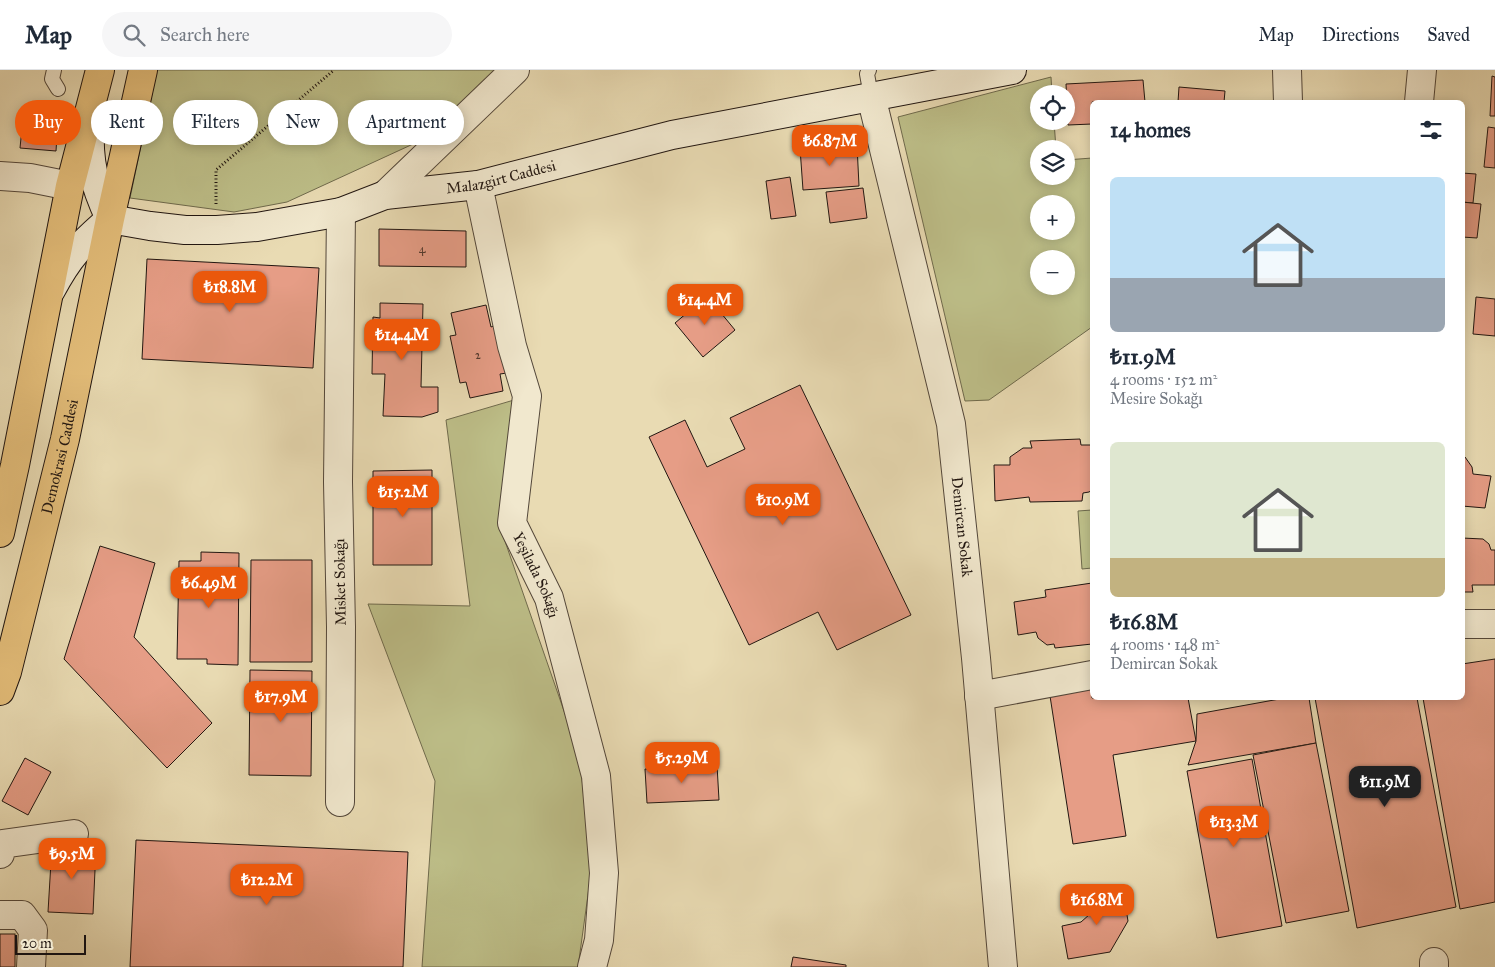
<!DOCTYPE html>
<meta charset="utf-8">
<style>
body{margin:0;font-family:"IM FELL Great Primer",serif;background:#f6f6f7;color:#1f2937;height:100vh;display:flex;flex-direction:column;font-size:19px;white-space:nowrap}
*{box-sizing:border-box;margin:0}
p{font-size:16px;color:#747a83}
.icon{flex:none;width:28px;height:28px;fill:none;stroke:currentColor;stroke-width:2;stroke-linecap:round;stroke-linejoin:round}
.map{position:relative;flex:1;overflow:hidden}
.drawer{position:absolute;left:1090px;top:30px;width:375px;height:600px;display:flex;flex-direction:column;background:#fff;border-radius:8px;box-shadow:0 2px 12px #0003}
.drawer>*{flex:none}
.guide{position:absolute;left:15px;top:30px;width:475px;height:45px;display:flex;gap:10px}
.controls{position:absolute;left:1030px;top:15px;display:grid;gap:10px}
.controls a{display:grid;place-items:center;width:45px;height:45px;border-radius:50%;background:#fff;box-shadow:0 2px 12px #0003;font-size:25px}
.scale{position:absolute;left:15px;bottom:12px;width:71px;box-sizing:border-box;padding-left:5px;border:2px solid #211611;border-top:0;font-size:14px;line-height:18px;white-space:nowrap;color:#211611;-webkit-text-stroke:4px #f1e8ce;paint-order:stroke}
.price{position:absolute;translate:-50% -42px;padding:0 11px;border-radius:10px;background:#ea580c;color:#fff;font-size:16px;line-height:32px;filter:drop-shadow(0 1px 2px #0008)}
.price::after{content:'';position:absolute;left:50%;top:30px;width:15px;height:11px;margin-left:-8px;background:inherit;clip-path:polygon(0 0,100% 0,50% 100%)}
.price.active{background:#222;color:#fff}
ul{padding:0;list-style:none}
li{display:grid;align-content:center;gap:10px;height:265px;padding:0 20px}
li span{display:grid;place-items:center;height:155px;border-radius:8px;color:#555}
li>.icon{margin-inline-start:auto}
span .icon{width:90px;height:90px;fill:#fffc;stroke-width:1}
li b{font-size:21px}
h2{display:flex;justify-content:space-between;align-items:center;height:60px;padding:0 20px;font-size:21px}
.chip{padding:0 18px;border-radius:22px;background:#fff;box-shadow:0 2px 12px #0003;font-size:18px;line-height:45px}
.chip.active{background:#ea580c;color:#fff}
header{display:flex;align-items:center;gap:30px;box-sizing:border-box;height:70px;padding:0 25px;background:#fff;border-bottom:1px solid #e0e1e3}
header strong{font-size:24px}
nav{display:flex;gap:28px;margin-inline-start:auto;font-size:18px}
.search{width:350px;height:45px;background:#f6f6f7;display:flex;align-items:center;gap:12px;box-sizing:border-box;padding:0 18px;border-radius:28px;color:#747a83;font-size:19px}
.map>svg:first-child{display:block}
.green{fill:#bdbe88;stroke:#6f6a4c;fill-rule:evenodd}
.building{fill:#e69d86;stroke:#211611}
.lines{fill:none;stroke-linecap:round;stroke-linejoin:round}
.lane-casing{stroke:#53473a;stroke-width:16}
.street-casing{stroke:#53473a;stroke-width:30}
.secondary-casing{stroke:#211611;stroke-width:30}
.primary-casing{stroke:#211611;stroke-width:30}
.path{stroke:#211611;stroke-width:3;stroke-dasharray:1 2.5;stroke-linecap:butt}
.lane{stroke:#f1e8ce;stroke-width:14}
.street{stroke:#f1e8ce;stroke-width:28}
.secondary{stroke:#f1e8ce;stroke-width:28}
.primary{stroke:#e4be7a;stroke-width:28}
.labels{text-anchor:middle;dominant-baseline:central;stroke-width:5;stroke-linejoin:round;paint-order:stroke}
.number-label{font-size:12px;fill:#52382e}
.street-label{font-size:15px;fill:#211611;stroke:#f1e8ce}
</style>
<header>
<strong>Map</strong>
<div class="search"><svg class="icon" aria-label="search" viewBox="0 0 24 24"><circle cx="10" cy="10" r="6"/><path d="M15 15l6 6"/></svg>Search here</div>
<nav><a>Map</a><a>Directions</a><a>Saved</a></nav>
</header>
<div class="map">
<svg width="1495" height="897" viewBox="0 0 1495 897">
<rect width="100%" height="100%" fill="#e9dbb3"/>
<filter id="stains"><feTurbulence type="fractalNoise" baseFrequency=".004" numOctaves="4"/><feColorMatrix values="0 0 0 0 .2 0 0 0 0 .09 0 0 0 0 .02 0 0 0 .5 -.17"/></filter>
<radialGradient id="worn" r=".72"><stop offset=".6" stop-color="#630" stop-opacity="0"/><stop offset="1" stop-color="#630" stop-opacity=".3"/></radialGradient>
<g class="green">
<polygon points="157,0 498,0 424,69 287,132 234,142 130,128"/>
<path d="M 1051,7 L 1052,24 L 1039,24 L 1039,51 L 1054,51 L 1056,79 L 1039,79 L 1039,106 L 1066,106 L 1066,90 L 1092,88 L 1092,257 L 989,330 L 965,331 L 898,47 ZM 1039,134 L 1066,134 L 1066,161 L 1039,161 ZM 1039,189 L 1066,189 L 1066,216 L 1039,216 Z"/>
<polygon points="514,330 499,454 580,687 591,803 578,897 422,897 435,711 368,534 470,536 446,350"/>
<polygon points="1092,440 1092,498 1082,499 1078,441"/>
</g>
<g class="building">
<polygon points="1492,6 1495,7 1495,46 1490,46"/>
<polygon points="1143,10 1145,32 1092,32 1092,54 1068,55 1066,14"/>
<polygon points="1179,17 1225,21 1224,32 1178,32"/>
<polygon points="23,48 58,50 56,81 20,78"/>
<polygon points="1488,57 1495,58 1495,98 1484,97"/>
<polygon points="857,75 859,116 803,120 800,78"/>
<polygon points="1462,103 1476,104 1473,133 1462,132"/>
<polygon points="790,107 796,146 771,149 766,111"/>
<polygon points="863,118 867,148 830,153 826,122"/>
<polygon points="1462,132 1481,134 1477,168 1462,167"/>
<polygon points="379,159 466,161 466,197 379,196"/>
<polygon points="147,189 319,198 313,298 142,289"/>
<polygon points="707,226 735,260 703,287 675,253"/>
<polygon points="1476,227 1495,229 1495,266 1473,264"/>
<polygon points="380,233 423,234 421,317 438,317 438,342 422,347 383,346 385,304 372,304 373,247 380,248"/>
<polygon points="486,235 491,257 496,255 507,303 500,304 503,321 470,328 466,312 460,313 450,266 456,265 451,243"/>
<polygon points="800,315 911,545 837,580 818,542 749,575 649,367 685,350 707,397 745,379 730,348"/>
<polygon points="1080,369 1081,375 1092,375 1092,420 1089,422 1083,423 1082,431 1030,432 1029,427 995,431 994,395 1010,395 1010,387 1023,378 1032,378 1030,371"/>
<polygon points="1462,387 1465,387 1472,397 1473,404 1491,406 1485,438 1462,436"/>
<polygon points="432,400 432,495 373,495 373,401"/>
<polygon points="1462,468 1483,469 1489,474 1491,480 1495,480 1495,515 1472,515 1473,522 1462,522"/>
<polygon points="100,476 155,493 134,567 212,653 167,698 64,589"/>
<polygon points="201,482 239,483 238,595 207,594 207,589 177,589 179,491 201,491"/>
<polygon points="251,490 312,490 312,592 250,592"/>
<polygon points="1092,513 1092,574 1055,578 1054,574 1047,575 1038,568 1036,562 1018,565 1014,532 1046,527 1045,520"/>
<polygon points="1495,589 1495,832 1460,839 1423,628 1462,628 1462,594"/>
<polygon points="250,600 312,601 311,706 249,705"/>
<polygon points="1092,619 1092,628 1188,628 1196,671 1113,685 1126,766 1073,774 1050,626"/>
<polygon points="1285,628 1309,628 1316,673 1188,695 1196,671 1197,644"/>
<polygon points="1315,628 1417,628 1456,837 1357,858"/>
<polygon points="1316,673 1349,841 1286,853 1253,685"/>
<polygon points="25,688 51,702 28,745 2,731"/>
<polygon points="1252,689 1282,856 1217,868 1187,701"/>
<polygon points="717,695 719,730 647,733 645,699"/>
<polygon points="136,770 408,782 403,897 130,897"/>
<polygon points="52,775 96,778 93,844 48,842"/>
<polygon points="1123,821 1128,851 1110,882 1068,889 1062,856 1081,852 1090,844 1087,826"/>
<rect x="0" y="864" width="15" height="33"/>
<polygon points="793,887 846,895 846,897 791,897"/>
</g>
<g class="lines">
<defs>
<g id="lane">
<polyline points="54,0 52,9 58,19"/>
<polyline points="869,0 867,4 871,26"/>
</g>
<g id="street">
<polyline points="1287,0 1288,32"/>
<path id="s1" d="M 871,26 L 951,354 L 976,588 L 1003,897"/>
<polyline points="1419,32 1422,0"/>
<polyline points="0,106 30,108 70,116"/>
<path id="s2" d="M 478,115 L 512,276 L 527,326 L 512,453 L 549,528 L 596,706 L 604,803 L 599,870 L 592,897"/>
<polyline points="385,125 515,0"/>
<polyline points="1462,554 1495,554"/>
<polyline points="979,626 1092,605"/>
<polyline points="340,732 341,557 338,412 341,142"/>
<polyline points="0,784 2,774 74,764"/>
<polyline points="0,845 22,845 33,860 31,897"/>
<polyline points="1434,892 1434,897"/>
</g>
<g id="secondary">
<path d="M 90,54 C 88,93 94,114 110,149"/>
<path id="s3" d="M 110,149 L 150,156 L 185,160 L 217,160 L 257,157 L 341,142 L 385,125 L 478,115 L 672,65 L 1012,0"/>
<path d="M 51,220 C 69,186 81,174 110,149"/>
</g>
<g id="primary">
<polyline points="0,463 15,395 70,116 100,0"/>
<path id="s4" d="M 0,621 L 7,602 L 65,369 L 110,149 L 143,0"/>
</g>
</defs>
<use href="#lane" class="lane-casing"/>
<use href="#street" class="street-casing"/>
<use href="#secondary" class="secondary-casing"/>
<use href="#primary" class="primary-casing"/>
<polyline class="path" points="216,134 216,100 334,0"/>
<use href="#lane" class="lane"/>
<use href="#street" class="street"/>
<use href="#secondary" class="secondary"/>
<use href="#primary" class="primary"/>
</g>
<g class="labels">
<g class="number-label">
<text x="422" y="179">4</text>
<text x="478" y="285">2</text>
</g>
<g class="street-label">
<text stroke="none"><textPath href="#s3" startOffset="398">Malazgirt Caddesi</textPath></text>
<text stroke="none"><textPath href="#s4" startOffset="242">Demokrasi Caddesi</textPath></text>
<text stroke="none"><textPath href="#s1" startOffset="441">Demircan Sokak</textPath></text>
<text stroke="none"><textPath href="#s2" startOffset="402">Yeşilada Sokağı</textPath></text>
<text transform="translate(340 512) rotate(-91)">Misket Sokağı</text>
</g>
</g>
<rect width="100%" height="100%" filter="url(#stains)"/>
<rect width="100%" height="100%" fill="url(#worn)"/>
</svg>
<div class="controls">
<a><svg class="icon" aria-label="locate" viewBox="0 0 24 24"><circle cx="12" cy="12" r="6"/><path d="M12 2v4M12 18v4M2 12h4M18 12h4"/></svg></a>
<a><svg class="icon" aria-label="layers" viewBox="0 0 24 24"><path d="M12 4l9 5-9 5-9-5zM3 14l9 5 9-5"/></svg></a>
<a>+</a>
<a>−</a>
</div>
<div class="scale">20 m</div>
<b class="price" style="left:830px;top:97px">₺6.87M</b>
<b class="price" style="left:230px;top:243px">₺18.8M</b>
<b class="price" style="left:705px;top:256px">₺14.4M</b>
<b class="price" style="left:402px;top:291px">₺14.4M</b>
<b class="price" style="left:403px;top:448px">₺15.2M</b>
<b class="price" style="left:783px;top:456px">₺10.9M</b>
<b class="price" style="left:209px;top:539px">₺6.49M</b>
<b class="price" style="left:281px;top:653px">₺17.9M</b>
<b class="price" style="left:682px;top:714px">₺5.29M</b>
<b class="price active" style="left:1385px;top:738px">₺11.9M</b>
<b class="price" style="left:1234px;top:778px">₺13.3M</b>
<b class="price" style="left:72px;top:810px">₺9.5M</b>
<b class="price" style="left:267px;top:836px">₺12.2M</b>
<b class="price" style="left:1097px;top:856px">₺16.8M</b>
<div class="guide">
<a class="chip active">Buy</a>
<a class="chip">Rent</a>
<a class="chip">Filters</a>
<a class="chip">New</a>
<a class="chip">Apartment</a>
</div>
<section class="drawer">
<h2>14 homes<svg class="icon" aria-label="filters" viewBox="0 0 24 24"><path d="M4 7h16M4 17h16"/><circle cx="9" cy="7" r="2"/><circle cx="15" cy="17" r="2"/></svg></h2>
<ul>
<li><span style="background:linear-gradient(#bfe0f5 65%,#9aa5b1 0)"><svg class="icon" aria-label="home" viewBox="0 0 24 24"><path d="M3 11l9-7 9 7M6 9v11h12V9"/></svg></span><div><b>₺11.9M</b><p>4 rooms · 152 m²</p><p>Mesire Sokağı</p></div></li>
<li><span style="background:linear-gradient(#dfe7d0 75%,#c2b280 0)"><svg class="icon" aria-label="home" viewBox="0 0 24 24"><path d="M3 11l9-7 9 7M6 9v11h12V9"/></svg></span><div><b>₺16.8M</b><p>4 rooms · 148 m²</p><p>Demircan Sokak</p></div></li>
</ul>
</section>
</div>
